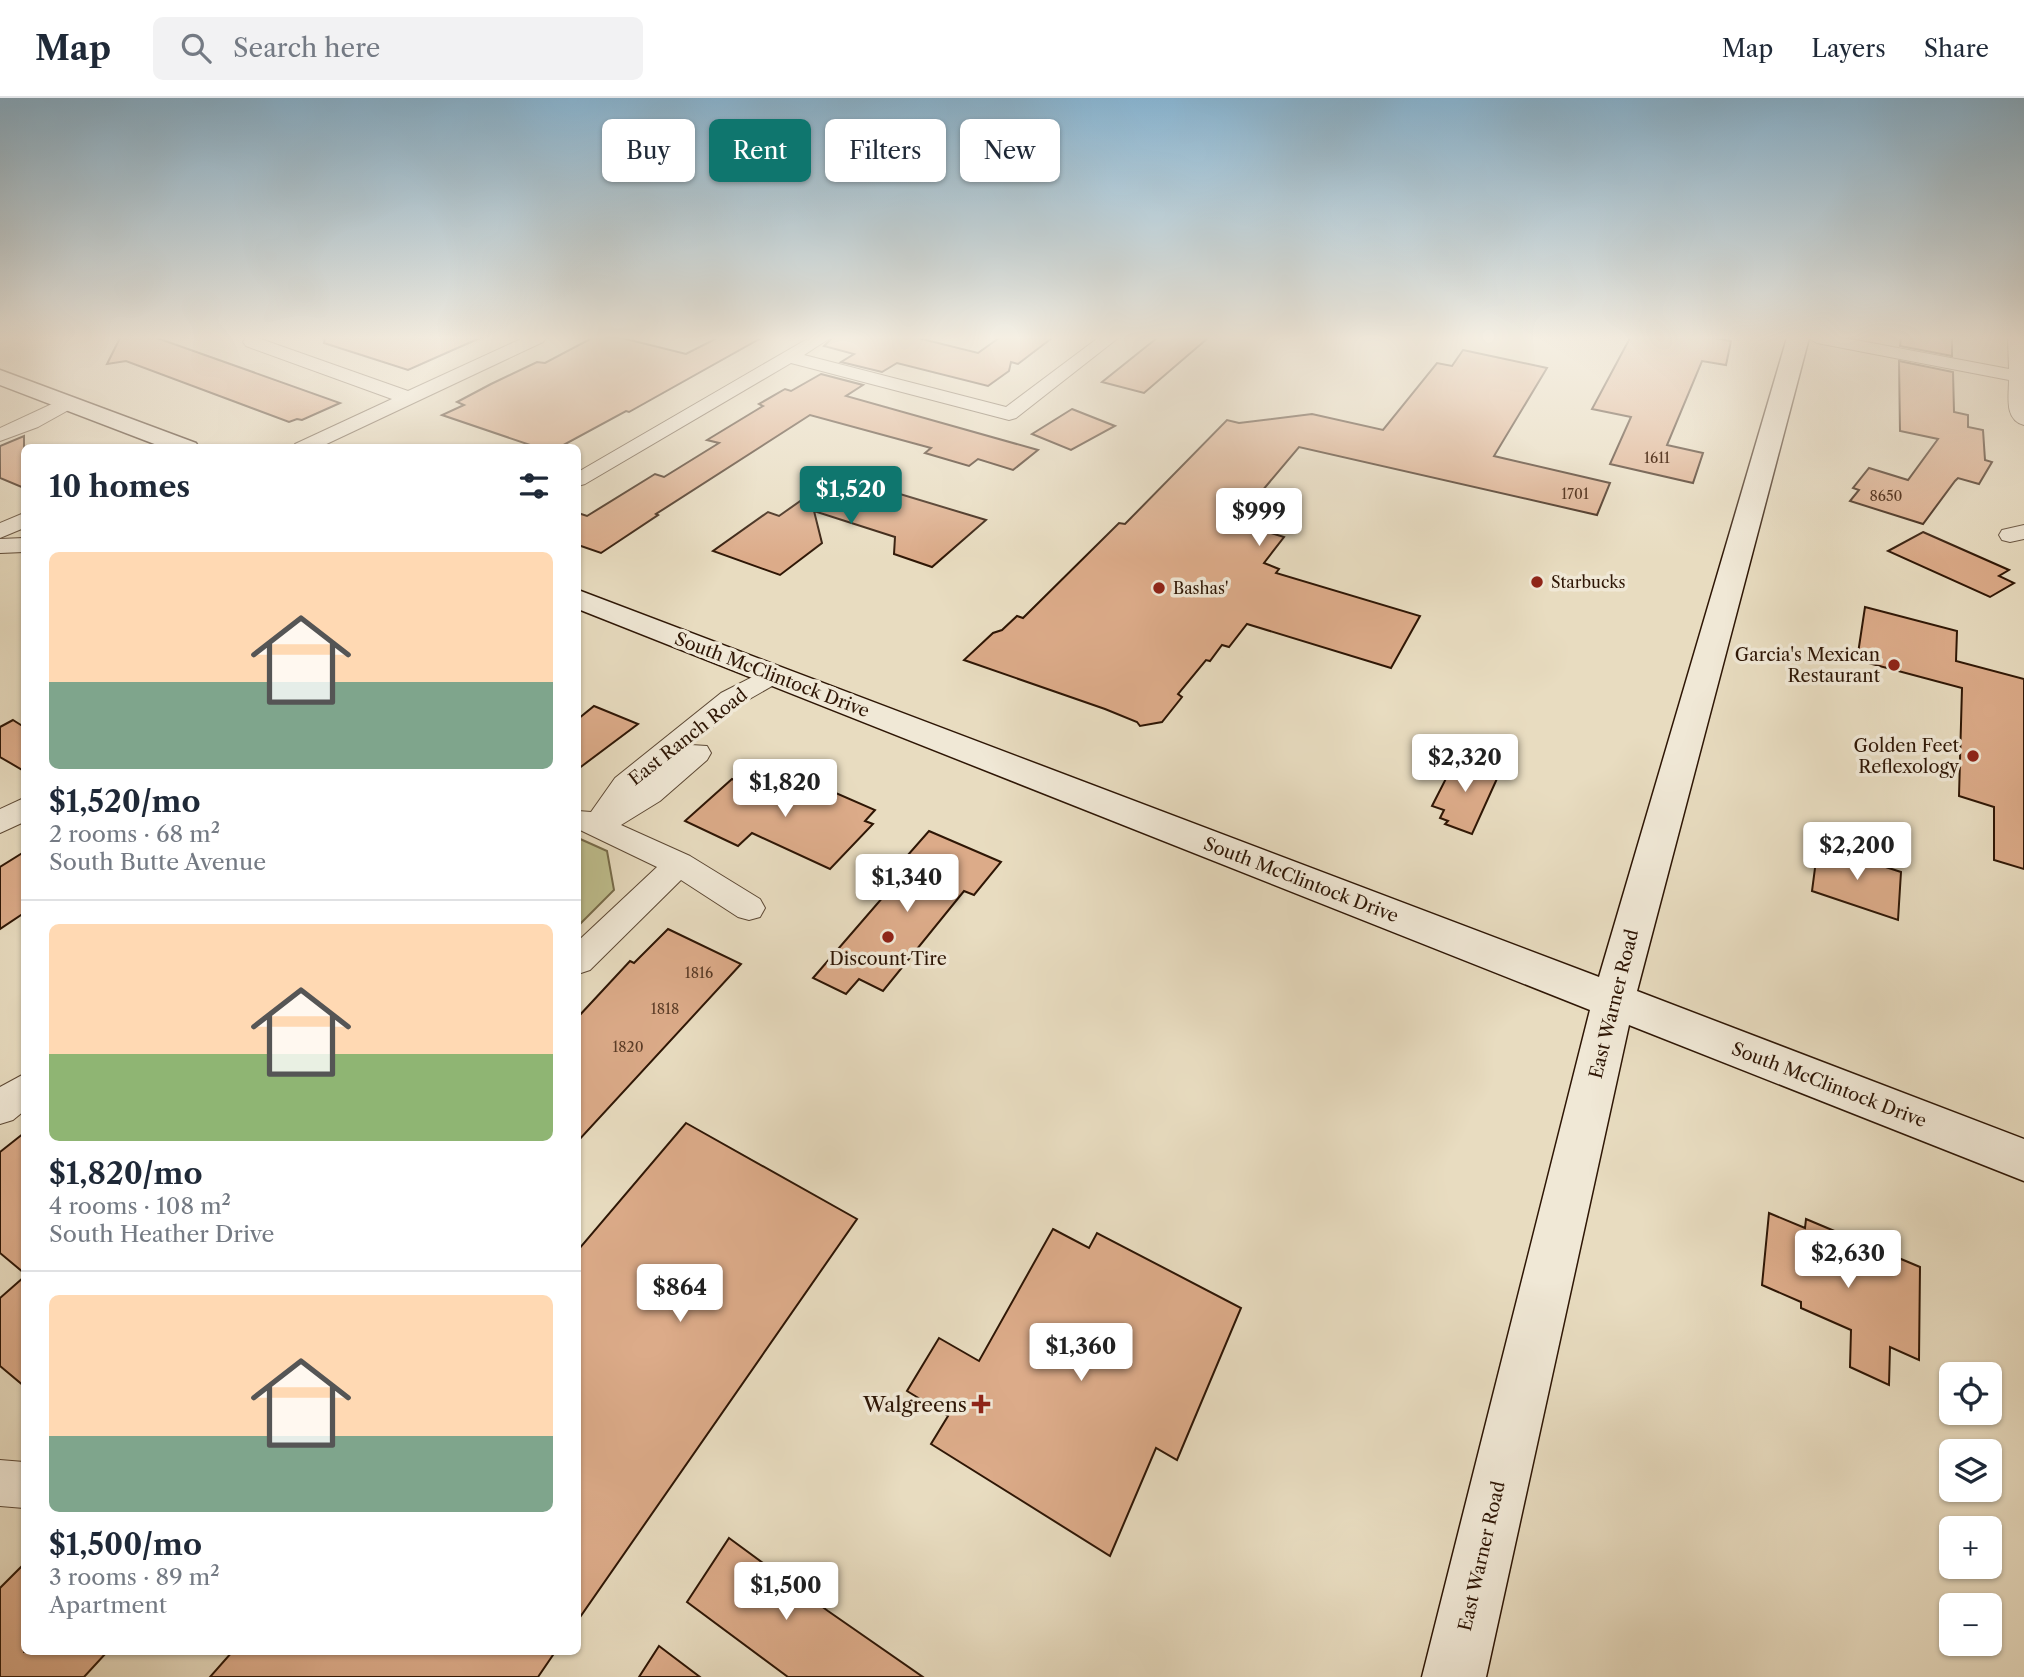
<!DOCTYPE html>
<meta charset="utf-8">
<style>
body{margin:0;font-family:"Libre Caslon Text",serif;background:#f2f2f3;color:#1f2937;height:100vh;display:flex;flex-direction:column;font-size:26px;white-space:nowrap}
*{box-sizing:border-box;margin:0}
p{font-size:23px;color:#747a83}
.icon{flex:none;width:38px;height:38px;fill:none;stroke:currentColor;stroke-width:2;stroke-linecap:round;stroke-linejoin:round}
.map{position:relative;flex:1;overflow:hidden}
.sheet{position:absolute;left:21px;top:346px;width:560px;height:1211px;display:flex;flex-direction:column;background:#fff;border-radius:10px;box-shadow:0 2px 5px #0004}
.sheet>*{flex:none}
.banner{position:absolute;left:602px;top:21px;width:665px;height:63px;display:flex;gap:14px}
.fabs{position:absolute;left:1939px;top:1264px;display:grid;gap:14px}
.fabs a{display:grid;place-items:center;width:63px;height:63px;border-radius:10px;background:#fff;box-shadow:0 2px 5px #0004;font-size:35px}
.price{position:absolute;translate:-50% -60px;padding:0 16px;border-radius:7px;background:#fff;color:#222;font-size:23px;line-height:46px;filter:drop-shadow(0 2px 4px #0008)}
.price::after{content:'';position:absolute;left:50%;top:42px;width:21px;height:16px;margin-left:-10px;background:inherit;clip-path:polygon(0 0,100% 0,50% 100%)}
.price.selected{background:#0f766e;color:#fff}
ul{padding:0;list-style:none}
li{display:grid;align-content:center;gap:14px;height:371px;padding:0 28px}
li+li{border-top:2px solid #e0e1e3}
li span{display:grid;place-items:center;height:217px;border-radius:10px;color:#555}
li>.icon{margin-inline-start:auto}
span .icon{width:126px;height:126px;fill:#fffc;stroke-width:1}
li b{font-size:30px}
h2{display:flex;justify-content:space-between;align-items:center;height:84px;padding:0 28px;font-size:30px}
.tag{padding:0 24px;border-radius:10px;background:#fff;box-shadow:0 2px 5px #0004;font-size:24px;line-height:63px}
.tag.selected{background:#0f766e;color:#fff}
header{display:flex;align-items:center;gap:42px;box-sizing:border-box;height:98px;padding:0 35px;background:#fff;border-bottom:2px solid #e0e1e3}
header strong{font-size:33px}
nav{display:flex;gap:38px;margin-inline-start:auto;font-size:24px}
.search{width:490px;height:63px;background:#f2f2f3;display:flex;align-items:center;gap:18px;box-sizing:border-box;padding:0 24px;border-radius:10px;color:#747a83;font-size:26px}
.map>svg:first-child{display:block}
.green{fill:#bebe8d;stroke:#766a49;stroke-width:2}
.building{fill:#dcab89;stroke:#2e1605;stroke-width:2}
.lines{fill:none;stroke-linecap:round;stroke-linejoin:round}
.minor-casing{stroke:#5c4834;stroke-width:2}
.secondary-casing{stroke:#2e1605;stroke-width:3}
.minor{fill:#f0e8d6;fill-rule:evenodd}
.secondary{fill:#f0e8d6;fill-rule:evenodd}
.poi-dot{fill:#8f2418;stroke:#f0e8d6;stroke-width:2.5}
.labels{text-anchor:middle;dominant-baseline:central;stroke-width:7;stroke-linejoin:round;paint-order:stroke}
.number-label{font-size:14px;fill:#5a3b26}
.far-poi-label{font-size:16px;fill:#2e1605;stroke:#f0e8d6;text-anchor:start}
.poi-label{font-size:18px;fill:#2e1605;stroke:#f0e8d6;text-anchor:end}
.street-label{font-size:18px;fill:#2e1605;stroke:#f0e8d6}
.near-poi-label{font-size:21px;fill:#2e1605;stroke:#f0e8d6;text-anchor:end}
</style>
<header>
<strong>Map</strong>
<div class="search"><svg class="icon" aria-label="search" viewBox="0 0 24 24"><circle cx="10" cy="10" r="6"/><path d="M15 15l6 6"/></svg>Search here</div>
<nav><a>Map</a><a>Layers</a><a>Share</a></nav>
</header>
<div class="map">
<svg width="2024" height="1579" viewBox="0 0 2024 1579">
<rect width="100%" height="100%" fill="#e8dcc0"/>
<filter id="stains"><feTurbulence type="fractalNoise" baseFrequency=".00286" numOctaves="4"/><feColorMatrix values="0 0 0 0 .2 0 0 0 0 .09 0 0 0 0 .02 0 0 0 .5 -.17"/></filter>
<radialGradient id="worn" r=".72"><stop offset=".6" stop-color="#630" stop-opacity="0"/><stop offset="1" stop-color="#630" stop-opacity=".3"/></radialGradient>
<polygon class="green" points="578,740 607,753 614,792 578,828"/>
<g class="building">
<polygon points="120,240 157,240 340,305 302,322 297,321 289,324 126,263 107,266"/>
<polygon points="325,240 480,240 408,272 324,245"/>
<polygon points="592,240 622,240 686,256 717,240 761,240 629,314 626,313 558,350 539,350 442,317 464,307 457,304 491,286 537,264 545,265"/>
<polygon points="832,240 918,240 978,255 999,240 1052,240 1018,266 1011,264 1009,273 988,288 897,265 882,274 841,264 854,256 824,248"/>
<polygon points="1157,240 1208,240 1144,295 1102,284"/>
<polygon points="1630,240 1715,240 1731,243 1726,267 1702,263 1667,347 1703,355 1693,385 1610,366 1631,319 1592,311"/>
<polygon points="1901,240 1952,240 1952,258 1900,248"/>
<polygon points="1463,252 1547,270 1494,358 1610,385 1597,417 1299,349 1246,412 1273,419 1265,430 1273,432 1271,435 1284,439 1264,465 1279,471 1276,475 1420,518 1391,570 1247,526 1229,549 1222,547 1210,563 1206,562 1178,596 1182,599 1162,624 1140,628 1137,624 1105,611 964,562 993,535 1002,532 1017,518 1023,520 1119,425 1125,426 1227,322 1239,325 1312,316 1383,332 1437,265 1452,268"/>
<polygon points="1899,263 1953,274 1954,314 1968,317 1968,329 1983,332 1985,362 1992,364 1979,386 1958,380 1955,383 1923,426 1850,403 1859,392 1853,390 1869,370 1908,382 1938,341 1900,333"/>
<polygon points="821,276 863,287 846,298 1038,352 1013,372 978,361 969,368 925,355 931,350 810,317 656,416 658,417 601,455 578,447 578,415 587,418 655,376 664,379 719,345 707,342 763,308 759,306 785,291 791,293"/>
<polygon points="1072,311 1115,328 1071,352 1032,336"/>
<polygon points="24,338 24,390 0,380 0,348"/>
<polygon points="837,377 986,422 932,469 894,456 895,439 814,413 822,445 780,477 713,453 768,414 779,418"/>
<polygon points="1923,434 2009,472 1999,478 2014,485 1990,499 1888,453"/>
<polygon points="1865,509 1957,533 1956,563 2024,581 2024,771 1994,762 1994,709 1959,698 1962,590 1857,562"/>
<polygon points="594,608 638,626 578,671 578,621"/>
<polygon points="13,622 24,629 24,673 0,659 0,629"/>
<polygon points="1457,659 1500,674 1472,736 1445,726 1448,723 1440,720 1444,712 1432,708"/>
<polygon points="753,676 810,701 822,689 875,712 865,723 873,726 830,771 752,735 738,748 685,723 732,681 743,686"/>
<polygon points="929,733 1001,764 974,797 964,793 883,893 859,881 846,896 813,880 916,761 907,758"/>
<polygon points="1818,747 1901,774 1898,822 1812,793"/>
<polygon points="24,754 24,815 0,831 0,769"/>
<polygon points="668,831 741,866 578,1043 578,919 630,863 634,865"/>
<polygon points="686,1025 857,1121 578,1522 578,1152"/>
<polygon points="24,1035 24,1175 0,1155 0,1054"/>
<polygon points="1769,1115 1805,1130 1806,1121 1920,1169 1919,1262 1890,1249 1889,1287 1850,1269 1851,1232 1801,1210 1801,1204 1762,1187"/>
<polygon points="1053,1131 1089,1150 1097,1135 1241,1210 1177,1362 1156,1350 1110,1458 931,1346 948,1318 907,1293 939,1240 979,1263"/>
<polygon points="24,1179 24,1288 0,1268 0,1200"/>
<polygon points="729,1440 828,1513 923,1579 788,1579 687,1504"/>
<polygon points="24,1466 24,1554 107,1554 84,1579 0,1579 0,1490"/>
<polygon points="659,1548 700,1579 639,1579"/>
<polygon points="232,1554 555,1554 538,1579 210,1579"/>
</g>
<g class="lines">
<defs>
<g id="minor">
<polygon points="246,240 258,240 408,293 523,240 546,240 543,244 318,350 292,350 295,346 392,301 246,248 243,244"/>
<polygon points="809,240 830,240 804,257 1006,309 1098,240 1118,240 1016,320 1009,322 791,265 585,386 578,388 578,374"/>
<path d="M 1808,240 L 1845,240 L 2009,271 L 2008,240 L 2024,240 L 2024,327 C 2004,322 2009,298 2009,282 L 1817,245 Z"/>
<polygon points="67,299 74,301 76,305 74,309 38,329 0,343 0,330"/>
<polygon points="24,415 24,430 0,440 0,425"/>
<polygon points="2024,427 2024,441 2010,444 2002,442 1999,437 2002,432"/>
<polygon points="24,440 24,454 0,455 0,441"/>
<polygon points="772,569 781,571 785,577 781,583 739,607 691,647 707,648 711,655 707,662 660,703 621,727 690,758 760,801 765,810 760,819 749,822 738,819 681,782 590,872 578,876 578,843 657,769 578,731 578,713 591,714 615,680 721,595"/>
<polygon points="24,700 24,724 0,735 0,711"/>
<polygon points="24,976 24,1013 13,1022 0,1026 0,989"/>
<polygon points="0,1362 24,1364 24,1410 0,1408"/>
</g>
<g id="secondary">
<polygon points="1787,240 1809,240 1637,893 2024,1041 2024,1083 1629,927 1486,1579 1422,1579 1590,912 578,511 578,492 1599,879"/>
<polygon points="0,272 196,345 199,350 165,350 0,287"/>
</g>
</defs>
<use href="#minor" class="minor-casing"/>
<use href="#secondary" class="secondary-casing"/>
<use href="#minor" class="minor"/>
<use href="#secondary" class="secondary"/>
</g>
<linearGradient id="sky" x2="0" y2="1"><stop stop-color="#88b6d4"/><stop offset="0.52" stop-color="#f5efe3"/><stop offset="1" stop-color="#f5efe3" stop-opacity="0"/></linearGradient>
<rect width="2024" height="461" fill="url(#sky)"/>
<g class="poi-dot">
<circle cx="1537" cy="484" r="7"/>
<circle cx="1159" cy="490" r="7"/>
<circle cx="1894" cy="567" r="7"/>
<circle cx="1973" cy="658" r="7"/>
<circle cx="888" cy="839" r="7"/>
<path d="M977.5 1295.5h7v7h7v7h-7v7h-7v-7h-7v-7h7z"/>
</g>
<g class="labels">
<g class="number-label">
<text x="1657" y="360">1611</text>
<text x="1575" y="396">1701</text>
<text x="1886" y="398">8650</text>
<text x="699" y="875">1816</text>
<text x="665" y="911">1818</text>
<text x="628" y="949">1820</text>
</g>
<g class="far-poi-label">
<text x="1551" y="484">Starbucks</text>
<text x="1173" y="490">Bashas'</text>
</g>
<g class="poi-label">
<text x="1880" y="557">Garcia's Mexican<tspan x="1880" dy="21">Restaurant</tspan></text>
<text x="1959" y="648">Golden Feet<tspan x="1959" dy="21">Reflexology</tspan></text>
<text x="888" y="861" text-anchor="middle">Discount Tire</text>
</g>
<g class="street-label">
<text transform="translate(772 577) rotate(21)">South McClintock Drive</text>
<text transform="translate(688 639) rotate(-38)">East Ranch Road</text>
<text transform="translate(1301 782) rotate(21)">South McClintock Drive</text>
<text transform="translate(1614 906) rotate(-76)">East Warner Road</text>
<text transform="translate(1829 987) rotate(21)">South McClintock Drive</text>
<text transform="translate(1482 1458) rotate(-77)">East Warner Road</text>
</g>
<g class="near-poi-label">
<text x="967" y="1306">Walgreens</text>
</g>
</g>
<rect width="100%" height="100%" filter="url(#stains)"/>
<rect width="100%" height="100%" fill="url(#worn)"/>
</svg>
<div class="fabs">
<a><svg class="icon" aria-label="locate" viewBox="0 0 24 24"><circle cx="12" cy="12" r="6"/><path d="M12 2v4M12 18v4M2 12h4M18 12h4"/></svg></a>
<a><svg class="icon" aria-label="layers" viewBox="0 0 24 24"><path d="M12 4l9 5-9 5-9-5zM3 14l9 5 9-5"/></svg></a>
<a>+</a>
<a>−</a>
</div>
<b class="price selected" style="left:851px;top:428px">$1,520</b>
<b class="price" style="left:1259px;top:450px">$999</b>
<b class="price" style="left:1465px;top:696px">$2,320</b>
<b class="price" style="left:785px;top:721px">$1,820</b>
<b class="price" style="left:1857px;top:784px">$2,200</b>
<b class="price" style="left:907px;top:816px">$1,340</b>
<b class="price" style="left:1848px;top:1192px">$2,630</b>
<b class="price" style="left:680px;top:1226px">$864</b>
<b class="price" style="left:1081px;top:1285px">$1,360</b>
<b class="price" style="left:786px;top:1524px">$1,500</b>
<div class="banner">
<a class="tag">Buy</a>
<a class="tag selected">Rent</a>
<a class="tag">Filters</a>
<a class="tag">New</a>
</div>
<section class="sheet">
<h2>10 homes<svg class="icon" aria-label="filters" viewBox="0 0 24 24"><path d="M4 7h16M4 17h16"/><circle cx="9" cy="7" r="2"/><circle cx="15" cy="17" r="2"/></svg></h2>
<ul>
<li><span style="background:linear-gradient(#ffd9b3 60%,#7fa58c 0)"><svg class="icon" aria-label="home" viewBox="0 0 24 24"><path d="M3 11l9-7 9 7M6 9v11h12V9"/></svg></span><div><b>$1,520/mo</b><p>2 rooms · 68 m²</p><p>South Butte Avenue</p></div></li>
<li><span style="background:linear-gradient(#ffd9b3 60%,#8fb573 0)"><svg class="icon" aria-label="home" viewBox="0 0 24 24"><path d="M3 11l9-7 9 7M6 9v11h12V9"/></svg></span><div><b>$1,820/mo</b><p>4 rooms · 108 m²</p><p>South Heather Drive</p></div></li>
<li><span style="background:linear-gradient(#ffd9b3 65%,#7fa58c 0)"><svg class="icon" aria-label="home" viewBox="0 0 24 24"><path d="M3 11l9-7 9 7M6 9v11h12V9"/></svg></span><div><b>$1,500/mo</b><p>3 rooms · 89 m²</p><p>Apartment</p></div></li>
</ul>
</section>
</div>
